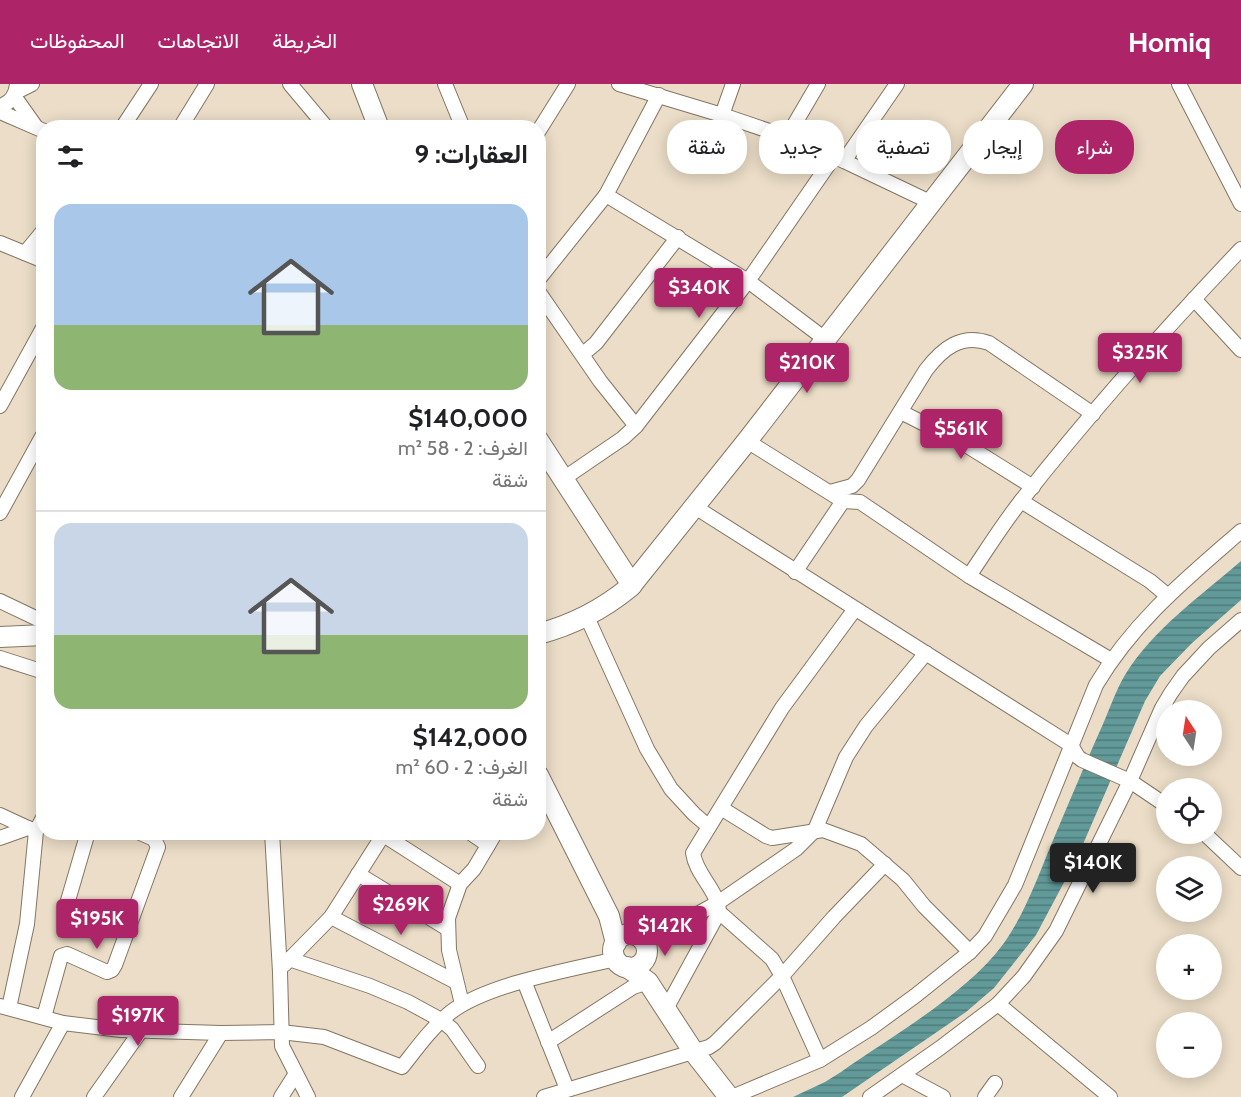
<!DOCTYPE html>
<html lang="ar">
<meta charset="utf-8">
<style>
body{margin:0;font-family:Cabin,Vazirmatn,sans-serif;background:#f6f6f6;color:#202124;direction:rtl;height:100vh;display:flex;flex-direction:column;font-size:22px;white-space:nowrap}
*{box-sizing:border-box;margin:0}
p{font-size:20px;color:#757577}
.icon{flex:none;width:33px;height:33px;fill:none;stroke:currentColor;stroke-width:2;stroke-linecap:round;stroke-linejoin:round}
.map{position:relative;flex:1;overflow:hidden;direction:ltr}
.details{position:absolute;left:36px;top:36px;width:510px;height:720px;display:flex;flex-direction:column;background:#fff;border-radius:24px;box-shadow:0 3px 15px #0003;direction:rtl}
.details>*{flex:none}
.guide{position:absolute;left:564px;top:36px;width:570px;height:54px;direction:rtl;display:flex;gap:12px}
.needle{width:39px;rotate:348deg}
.controls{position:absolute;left:1156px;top:616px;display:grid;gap:12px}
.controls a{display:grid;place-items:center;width:66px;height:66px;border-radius:50%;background:#fff;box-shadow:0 3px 15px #0003;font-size:30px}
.price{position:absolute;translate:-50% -51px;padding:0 14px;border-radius:6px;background:#ad2568;color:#fff;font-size:20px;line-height:39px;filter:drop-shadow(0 2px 3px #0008)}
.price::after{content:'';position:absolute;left:50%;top:36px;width:18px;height:14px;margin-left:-9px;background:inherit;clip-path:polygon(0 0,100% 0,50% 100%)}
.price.selected{background:#222;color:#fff}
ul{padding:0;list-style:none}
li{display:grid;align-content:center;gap:12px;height:318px;padding:0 18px}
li+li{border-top:2px solid #e0e0e0}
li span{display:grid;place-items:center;height:186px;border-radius:18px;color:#555}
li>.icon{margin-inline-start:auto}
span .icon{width:108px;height:108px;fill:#fffc;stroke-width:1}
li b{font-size:26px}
h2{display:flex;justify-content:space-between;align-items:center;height:72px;padding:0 18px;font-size:26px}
.tag{padding:0 21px;border-radius:24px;background:#fff;box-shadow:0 3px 15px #0003;font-size:21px;line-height:54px}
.tag.selected{background:#ad2568;color:#fff}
header{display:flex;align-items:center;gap:36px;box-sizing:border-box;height:84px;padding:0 30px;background:#ad2568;color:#fff}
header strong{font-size:28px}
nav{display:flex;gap:33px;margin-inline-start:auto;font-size:21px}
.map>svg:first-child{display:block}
.water{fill:url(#water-rules)}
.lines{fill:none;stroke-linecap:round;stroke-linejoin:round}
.street-casing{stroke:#837663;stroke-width:16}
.secondary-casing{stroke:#837663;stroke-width:22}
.street{stroke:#fff;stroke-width:14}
.secondary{stroke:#fff;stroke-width:20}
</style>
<header>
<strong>Homiq</strong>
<nav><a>الخريطة</a><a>الاتجاهات</a><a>المحفوظات</a></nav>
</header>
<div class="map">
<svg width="1241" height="1013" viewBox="0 0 1241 1013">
<defs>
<pattern id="water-rules" width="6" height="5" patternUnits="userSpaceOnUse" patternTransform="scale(1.5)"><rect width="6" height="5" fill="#629999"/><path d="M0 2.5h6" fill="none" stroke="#507c7c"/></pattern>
</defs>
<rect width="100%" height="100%" fill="#ebddc7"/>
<path class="water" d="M 1241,477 L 1241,516 L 1192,559 L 1160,592 L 1145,617 L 1077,774 L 1036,851 L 994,904 L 966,928 L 842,1013 L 793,1013 L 825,998 L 841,988 C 893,951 967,910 1004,859 C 1025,829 1037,795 1051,761 C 1068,721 1085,680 1103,640 C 1110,624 1116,606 1125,591 C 1153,545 1201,512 1241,477 Z"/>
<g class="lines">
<defs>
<g id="street">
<polyline points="290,0 327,44"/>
<polyline points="445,0 463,44"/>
<polyline points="619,0 722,31 733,0"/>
<polyline points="1179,0 1241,120"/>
<polyline points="16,8 32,0"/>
<polyline points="14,12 36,43"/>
<path d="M 0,22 C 11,19 16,11 17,0"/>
<polyline points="0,28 44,47"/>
<polyline points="722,31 787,53 844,77 930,118"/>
<polyline points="122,44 151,0"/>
<polyline points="180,44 207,0"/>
<polyline points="538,48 568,0"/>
<polyline points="787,53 818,0"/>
<polyline points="844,77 897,0"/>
<polyline points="606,111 748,197 825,255"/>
<polyline points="0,159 44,177"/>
<polyline points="25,169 44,146"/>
<polyline points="538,196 606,111 659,11"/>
<polyline points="538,207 600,297 636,342"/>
<polyline points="1194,215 1241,266"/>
<polyline points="583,270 596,259 678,153"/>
<polyline points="0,322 44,242"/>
<polyline points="901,328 966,361 1033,403"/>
<polyline points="747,357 843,417 860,418 969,492 1111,576"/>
<polyline points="563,395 623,354 636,342 748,197 833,74"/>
<path d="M 830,408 L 852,402 L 858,396 L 926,286 C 942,265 961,249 989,259 L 1093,330"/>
<polyline points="1021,417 1150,497 1168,512"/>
<polyline points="695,423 1071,661 1078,673 1082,676 1130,697 1167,722"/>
<polyline points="0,429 44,349"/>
<polyline points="795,488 843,417"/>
<path d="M 969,492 C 986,467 1002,441 1021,417 C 1090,329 1164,246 1241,165"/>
<polyline points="0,517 44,538"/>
<polyline points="587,533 647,665 671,705 694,730 708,742"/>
<polyline points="0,574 44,588"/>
<polyline points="721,724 766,752 772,754 823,746 861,760 903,796 924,822 970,868"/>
<polyline points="0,731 28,744"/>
<polyline points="272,748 280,888 282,962 308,1013"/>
<polyline points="379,748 460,800"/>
<polyline points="469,748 488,761"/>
<polyline points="1205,750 1241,784"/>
<polyline points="0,754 28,744 36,747 44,732"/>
<polyline points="358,790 448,845"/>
<polyline points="67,820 88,748"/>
<polyline points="719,828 772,875 782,892 820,976"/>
<polyline points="331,833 456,898"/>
<polyline points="645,859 719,818 796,765 815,746 846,673 866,642 926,569"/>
<polyline points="289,875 370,902 408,918 441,936 452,945 478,982"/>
<polyline points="284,881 331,833 385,748"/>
<polyline points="524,897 567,1005"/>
<polyline points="462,920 449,866 448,834 460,800 474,785 496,748"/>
<polyline points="998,920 1110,1013"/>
<path d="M 0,922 L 63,939 L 121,946 L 221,949 L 281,948 L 324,953 L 402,983 C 417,964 432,943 451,928 C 488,900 569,886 616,875"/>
<polyline points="9,924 27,840 36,747"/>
<path d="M 666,925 L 719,828 C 718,806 696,791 693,769 L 782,624 L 855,525"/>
<polyline points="44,933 61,872 67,870 107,888 112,886 115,881 158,763 154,755 138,748"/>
<polyline points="548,958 633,903 648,898"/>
<polyline points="902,991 943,1013"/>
<polyline points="22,1013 63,939"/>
<polyline points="94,1013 140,948"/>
<polyline points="181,1013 221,949"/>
<polyline points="281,1013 295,991"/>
<polyline points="544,1013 709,963 715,959 782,892 834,833 885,780"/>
<path d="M 732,1013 L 820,976 L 871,944 L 915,912 L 970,868 L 985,852 L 1015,801 L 1096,601 C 1134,537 1186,495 1241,447"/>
<polyline points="870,1013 940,964 998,920 1024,892 1056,847 1130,697 1162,624 1171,609 1183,592 1209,564 1241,536"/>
<polyline points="985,1013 995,999"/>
</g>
<g id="secondary">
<polyline points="362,0 379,44"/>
<polyline points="538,356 632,501"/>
<path d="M 538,550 C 573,541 602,526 630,503 L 747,357 L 1023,0"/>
<polyline points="0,553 44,551"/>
<polyline points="538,691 609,832 616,859"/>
<circle cx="630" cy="867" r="17"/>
<polyline points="627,883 648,898 693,967 729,1013"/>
</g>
</defs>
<use href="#street" class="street-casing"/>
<use href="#secondary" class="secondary-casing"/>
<use href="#street" class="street"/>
<use href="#secondary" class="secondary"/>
</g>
</svg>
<div class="controls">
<a><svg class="needle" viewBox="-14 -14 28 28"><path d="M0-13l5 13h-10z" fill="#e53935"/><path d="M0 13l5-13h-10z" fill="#757577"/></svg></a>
<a><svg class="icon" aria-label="locate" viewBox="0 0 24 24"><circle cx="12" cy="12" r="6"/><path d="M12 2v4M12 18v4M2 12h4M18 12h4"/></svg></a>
<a><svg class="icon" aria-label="layers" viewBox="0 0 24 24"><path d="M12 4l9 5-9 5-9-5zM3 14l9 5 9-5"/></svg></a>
<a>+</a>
<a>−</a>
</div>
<b class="price" style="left:699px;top:235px">$340K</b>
<b class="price" style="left:1140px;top:300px">$325K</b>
<b class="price" style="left:807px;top:310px">$210K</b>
<b class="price" style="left:961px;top:376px">$561K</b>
<b class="price selected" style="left:1093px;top:810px">$140K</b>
<b class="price" style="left:401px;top:852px">$269K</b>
<b class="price" style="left:97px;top:866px">$195K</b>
<b class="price" style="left:665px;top:873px">$142K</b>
<b class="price" style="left:138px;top:963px">$197K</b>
<div class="guide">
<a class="tag selected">شراء</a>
<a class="tag">إيجار</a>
<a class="tag">تصفية</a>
<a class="tag">جديد</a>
<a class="tag">شقة</a>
</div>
<section class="details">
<h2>العقارات: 9<svg class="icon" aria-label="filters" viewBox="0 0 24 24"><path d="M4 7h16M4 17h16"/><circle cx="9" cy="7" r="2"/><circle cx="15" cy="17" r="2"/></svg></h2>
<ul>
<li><span style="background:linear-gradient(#a9c7e8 65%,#8fb573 0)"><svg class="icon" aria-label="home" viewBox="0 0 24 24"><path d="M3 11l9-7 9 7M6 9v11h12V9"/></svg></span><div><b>$140,000</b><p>الغرف: 2 · 58 m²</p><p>شقة</p></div></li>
<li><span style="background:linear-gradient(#c9d6e8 60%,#8fb573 0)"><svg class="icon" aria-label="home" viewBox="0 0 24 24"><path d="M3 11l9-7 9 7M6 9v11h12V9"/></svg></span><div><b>$142,000</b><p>الغرف: 2 · 60 m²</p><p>شقة</p></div></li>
</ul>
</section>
</div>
